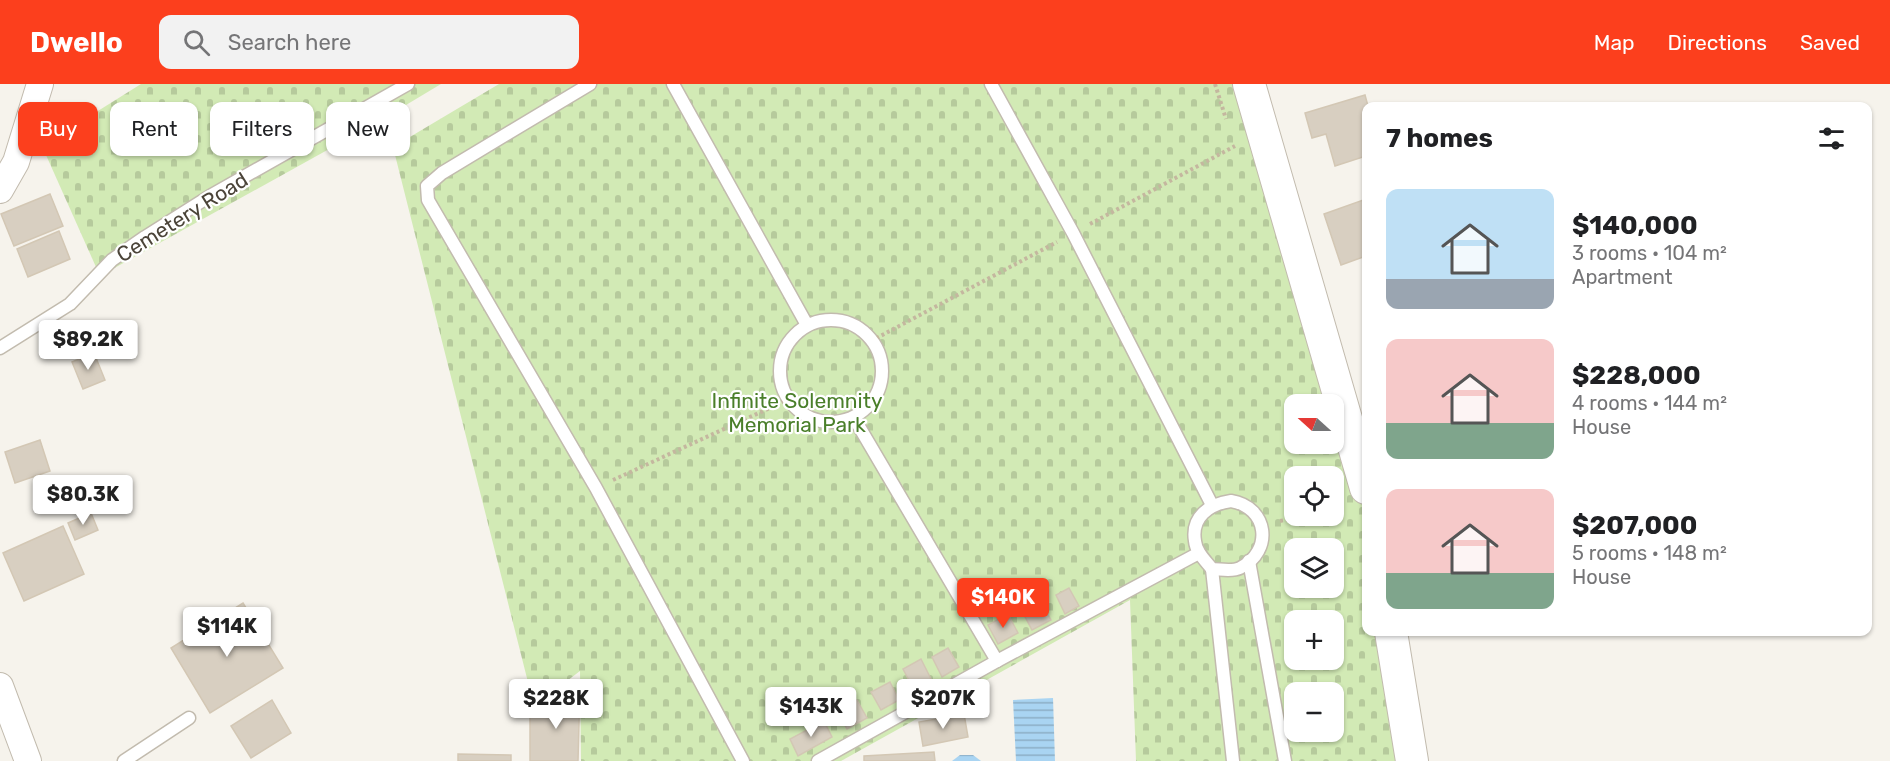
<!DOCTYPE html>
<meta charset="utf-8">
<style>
body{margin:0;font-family:Rubik,sans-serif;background:#f2f2f2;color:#202124;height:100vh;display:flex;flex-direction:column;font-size:22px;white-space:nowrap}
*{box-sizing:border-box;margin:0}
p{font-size:20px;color:#757577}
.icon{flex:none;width:33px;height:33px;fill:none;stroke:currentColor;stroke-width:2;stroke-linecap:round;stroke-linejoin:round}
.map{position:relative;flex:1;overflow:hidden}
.panel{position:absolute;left:1362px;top:18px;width:510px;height:534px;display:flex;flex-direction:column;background:#fff;border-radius:12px;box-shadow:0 2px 4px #0004}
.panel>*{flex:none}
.top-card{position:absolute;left:18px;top:18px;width:570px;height:54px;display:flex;gap:12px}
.needle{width:39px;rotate:291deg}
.tools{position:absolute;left:1284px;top:310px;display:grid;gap:12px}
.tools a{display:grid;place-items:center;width:60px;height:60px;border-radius:12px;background:#fff;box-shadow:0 2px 4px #0004;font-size:30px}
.price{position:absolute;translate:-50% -51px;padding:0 14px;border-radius:6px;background:#fff;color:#222;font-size:20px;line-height:39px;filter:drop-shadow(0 2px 3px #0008)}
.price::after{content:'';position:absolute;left:50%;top:36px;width:18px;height:14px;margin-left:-9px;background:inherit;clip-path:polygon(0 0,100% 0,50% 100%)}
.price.current{background:#fc3f1d;color:#fff}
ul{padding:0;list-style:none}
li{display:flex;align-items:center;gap:18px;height:150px;padding:0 24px}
li span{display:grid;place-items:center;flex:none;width:168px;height:120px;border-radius:12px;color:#555}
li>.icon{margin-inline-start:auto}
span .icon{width:72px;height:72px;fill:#fffc;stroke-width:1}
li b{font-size:26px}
h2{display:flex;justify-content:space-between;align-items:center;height:72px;padding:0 24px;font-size:26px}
.chip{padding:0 21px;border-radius:12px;background:#fff;box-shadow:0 2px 4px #0004;font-size:21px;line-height:54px}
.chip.current{background:#fc3f1d;color:#fff}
header{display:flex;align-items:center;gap:36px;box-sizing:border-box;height:84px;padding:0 30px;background:#fc3f1d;color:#fff}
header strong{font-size:28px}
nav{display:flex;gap:33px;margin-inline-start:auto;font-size:21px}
.search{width:420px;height:54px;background:#f2f2f2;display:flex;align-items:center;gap:15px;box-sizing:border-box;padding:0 21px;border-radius:12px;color:#757577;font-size:22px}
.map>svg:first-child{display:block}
.cemetery{fill:url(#cemetery-stones);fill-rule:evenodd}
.water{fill:url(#water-rules)}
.building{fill:#d8cfc1;stroke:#d3c7b4;stroke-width:1.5}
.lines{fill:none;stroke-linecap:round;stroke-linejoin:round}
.service-casing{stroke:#c2bbae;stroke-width:15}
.minor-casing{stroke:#c2bbae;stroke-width:28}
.tertiary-casing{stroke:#c2bbae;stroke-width:34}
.path{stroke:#c4b79f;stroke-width:4;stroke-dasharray:3 3;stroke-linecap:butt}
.service{stroke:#fff;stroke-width:12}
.minor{stroke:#fff;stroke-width:26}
.tertiary{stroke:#fff;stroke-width:32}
.labels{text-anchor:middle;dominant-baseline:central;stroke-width:4.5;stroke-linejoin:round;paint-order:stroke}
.street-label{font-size:21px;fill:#4b4439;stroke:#fff}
.park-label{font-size:21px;fill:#4a7f2a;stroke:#fff}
</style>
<header>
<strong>Dwello</strong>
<div class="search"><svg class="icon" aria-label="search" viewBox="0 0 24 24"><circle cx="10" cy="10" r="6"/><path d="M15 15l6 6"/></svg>Search here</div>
<nav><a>Map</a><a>Directions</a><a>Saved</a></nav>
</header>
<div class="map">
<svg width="1890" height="677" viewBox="0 0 1890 677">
<defs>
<pattern id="cemetery-stones" width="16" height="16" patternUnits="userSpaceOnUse" patternTransform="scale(1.5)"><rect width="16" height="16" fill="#d2eab5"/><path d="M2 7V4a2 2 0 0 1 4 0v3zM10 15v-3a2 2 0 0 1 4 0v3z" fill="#b6ca9c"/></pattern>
<pattern id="water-rules" width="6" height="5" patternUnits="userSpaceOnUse" patternTransform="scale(1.5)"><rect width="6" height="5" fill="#a9d4f2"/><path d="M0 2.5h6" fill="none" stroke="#8caec5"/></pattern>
</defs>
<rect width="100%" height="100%" fill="#f6f3ec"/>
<g class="cemetery">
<polygon points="141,0 441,0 376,39 100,192 42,62"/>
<path d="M 499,0 L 1232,0 L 1360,395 L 1366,439 L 1366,548 L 1384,548 L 1404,677 L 1136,677 L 1130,516 L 841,677 L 581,677 L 580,587 L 534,622 L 393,63 ZM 1294,321 L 1334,321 L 1334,360 L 1294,360 ZM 1294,393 L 1334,393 L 1334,432 L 1294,432 ZM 1294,465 L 1334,465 L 1334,504 L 1294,504 ZM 1294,537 L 1334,537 L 1334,576 L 1294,576 ZM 1294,609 L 1334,609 L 1334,648 L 1294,648 Z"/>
</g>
<g class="water">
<polygon points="1053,614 1055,677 1016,677 1013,616"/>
<polygon points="960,671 973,671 981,677 952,677"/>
</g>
<g class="building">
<polygon points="1365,11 1368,22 1366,22 1366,72 1335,82 1326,50 1312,54 1305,29"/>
<polygon points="50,110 63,142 14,162 1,130"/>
<polygon points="1366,115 1366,172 1341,181 1324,130"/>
<polygon points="59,147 70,175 28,193 17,165"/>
<polygon points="94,269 105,296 83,305 72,278"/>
<polygon points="40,356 50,387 15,399 5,368"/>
<polygon points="91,429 98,446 75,456 68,439"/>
<polygon points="63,442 84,490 24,517 3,469"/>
<polygon points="1069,504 1079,522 1065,530 1056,511"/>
<polygon points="1040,517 1051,536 1032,546 1022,527"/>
<polygon points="243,519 283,584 210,629 171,564"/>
<polygon points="1008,530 1018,549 998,560 988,541"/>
<polygon points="948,564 959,583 942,593 932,573"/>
<polygon points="921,575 931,595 913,604 903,585"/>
<polygon points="890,598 899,616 881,626 871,608"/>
<polygon points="580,602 578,677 530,677 530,631"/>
<polygon points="272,616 291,649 251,674 231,642"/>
<polygon points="857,616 867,634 847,645 837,627"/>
<polygon points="964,630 968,653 923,662 919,638"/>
<polygon points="824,637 832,653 798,672 790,655"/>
<polygon points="934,668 935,677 864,677 864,672"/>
<polygon points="458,670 511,671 511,677 458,677"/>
</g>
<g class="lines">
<defs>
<g id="service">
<polyline points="590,0 442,89 427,102 428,116 596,404 743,677"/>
<polyline points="673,0 807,241"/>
<polyline points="991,0 1073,149 1212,421"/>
<circle cx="831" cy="287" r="51"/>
<polyline points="0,264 70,220 112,176 145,153 210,112 408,0"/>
<polyline points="854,334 997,577"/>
<path d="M 1231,417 C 1268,423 1274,467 1240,484 C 1232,488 1220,485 1212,485 C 1205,476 1196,468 1195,457 C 1191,433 1209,420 1231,417 Z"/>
<polyline points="1249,477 1285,677"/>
<polyline points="1212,485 1233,677"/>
<polyline points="124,677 189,634"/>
<polyline points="818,677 997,577 1199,469"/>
</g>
<g id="minor">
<polyline points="0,106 16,78 40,0"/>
<polyline points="0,602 28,677"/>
</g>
<g id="tertiary">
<polyline points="1249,0 1366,404"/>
<polyline points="1391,548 1412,677"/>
</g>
</defs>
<use href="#service" class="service-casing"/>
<use href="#minor" class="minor-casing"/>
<use href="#tertiary" class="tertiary-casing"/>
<g class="path">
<polyline points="1215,0 1226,35"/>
<polyline points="1090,140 1235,62"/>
<polyline points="871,257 1057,158"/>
<polyline points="613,396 787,316"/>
<polyline points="1334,427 1344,424"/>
<polyline points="1280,437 1305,432"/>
</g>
<use href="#service" class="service"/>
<use href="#minor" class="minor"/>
<use href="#tertiary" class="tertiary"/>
</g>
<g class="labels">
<g class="street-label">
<text transform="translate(182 133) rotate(-32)">Cemetery Road</text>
</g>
<g class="park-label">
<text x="797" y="316">Infinite Solemnity<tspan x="797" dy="24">Memorial Park</tspan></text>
</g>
</g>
</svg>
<div class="tools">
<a><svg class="needle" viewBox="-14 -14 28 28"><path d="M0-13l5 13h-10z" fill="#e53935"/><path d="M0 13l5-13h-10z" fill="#757577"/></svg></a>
<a><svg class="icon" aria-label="locate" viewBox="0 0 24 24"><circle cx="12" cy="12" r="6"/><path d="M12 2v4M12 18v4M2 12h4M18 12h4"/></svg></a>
<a><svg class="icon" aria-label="layers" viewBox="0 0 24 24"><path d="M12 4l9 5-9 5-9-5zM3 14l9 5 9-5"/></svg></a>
<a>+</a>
<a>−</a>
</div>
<b class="price" style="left:88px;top:287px">$89.2K</b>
<b class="price" style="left:83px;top:442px">$80.3K</b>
<b class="price current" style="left:1003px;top:545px">$140K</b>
<b class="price" style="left:227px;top:574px">$114K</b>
<b class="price" style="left:556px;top:646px">$228K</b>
<b class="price" style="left:943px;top:646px">$207K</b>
<b class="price" style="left:811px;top:654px">$143K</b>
<div class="top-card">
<a class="chip current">Buy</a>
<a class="chip">Rent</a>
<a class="chip">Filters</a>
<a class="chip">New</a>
</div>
<section class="panel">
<h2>7 homes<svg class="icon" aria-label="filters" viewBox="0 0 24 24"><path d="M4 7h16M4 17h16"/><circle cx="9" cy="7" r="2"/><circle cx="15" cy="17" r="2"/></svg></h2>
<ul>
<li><span style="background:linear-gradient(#bfe0f5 75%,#9aa5b1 0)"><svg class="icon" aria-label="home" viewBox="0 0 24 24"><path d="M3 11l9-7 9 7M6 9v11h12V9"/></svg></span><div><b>$140,000</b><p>3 rooms · 104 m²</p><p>Apartment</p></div></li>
<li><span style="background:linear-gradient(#f6c9c9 70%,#7fa58c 0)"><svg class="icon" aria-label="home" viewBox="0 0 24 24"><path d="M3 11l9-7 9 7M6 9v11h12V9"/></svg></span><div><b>$228,000</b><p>4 rooms · 144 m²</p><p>House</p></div></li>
<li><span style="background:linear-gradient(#f6c9c9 70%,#7fa58c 0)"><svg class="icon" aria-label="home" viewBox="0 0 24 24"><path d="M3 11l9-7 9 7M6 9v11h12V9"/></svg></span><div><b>$207,000</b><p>5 rooms · 148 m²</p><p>House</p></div></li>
</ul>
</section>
</div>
